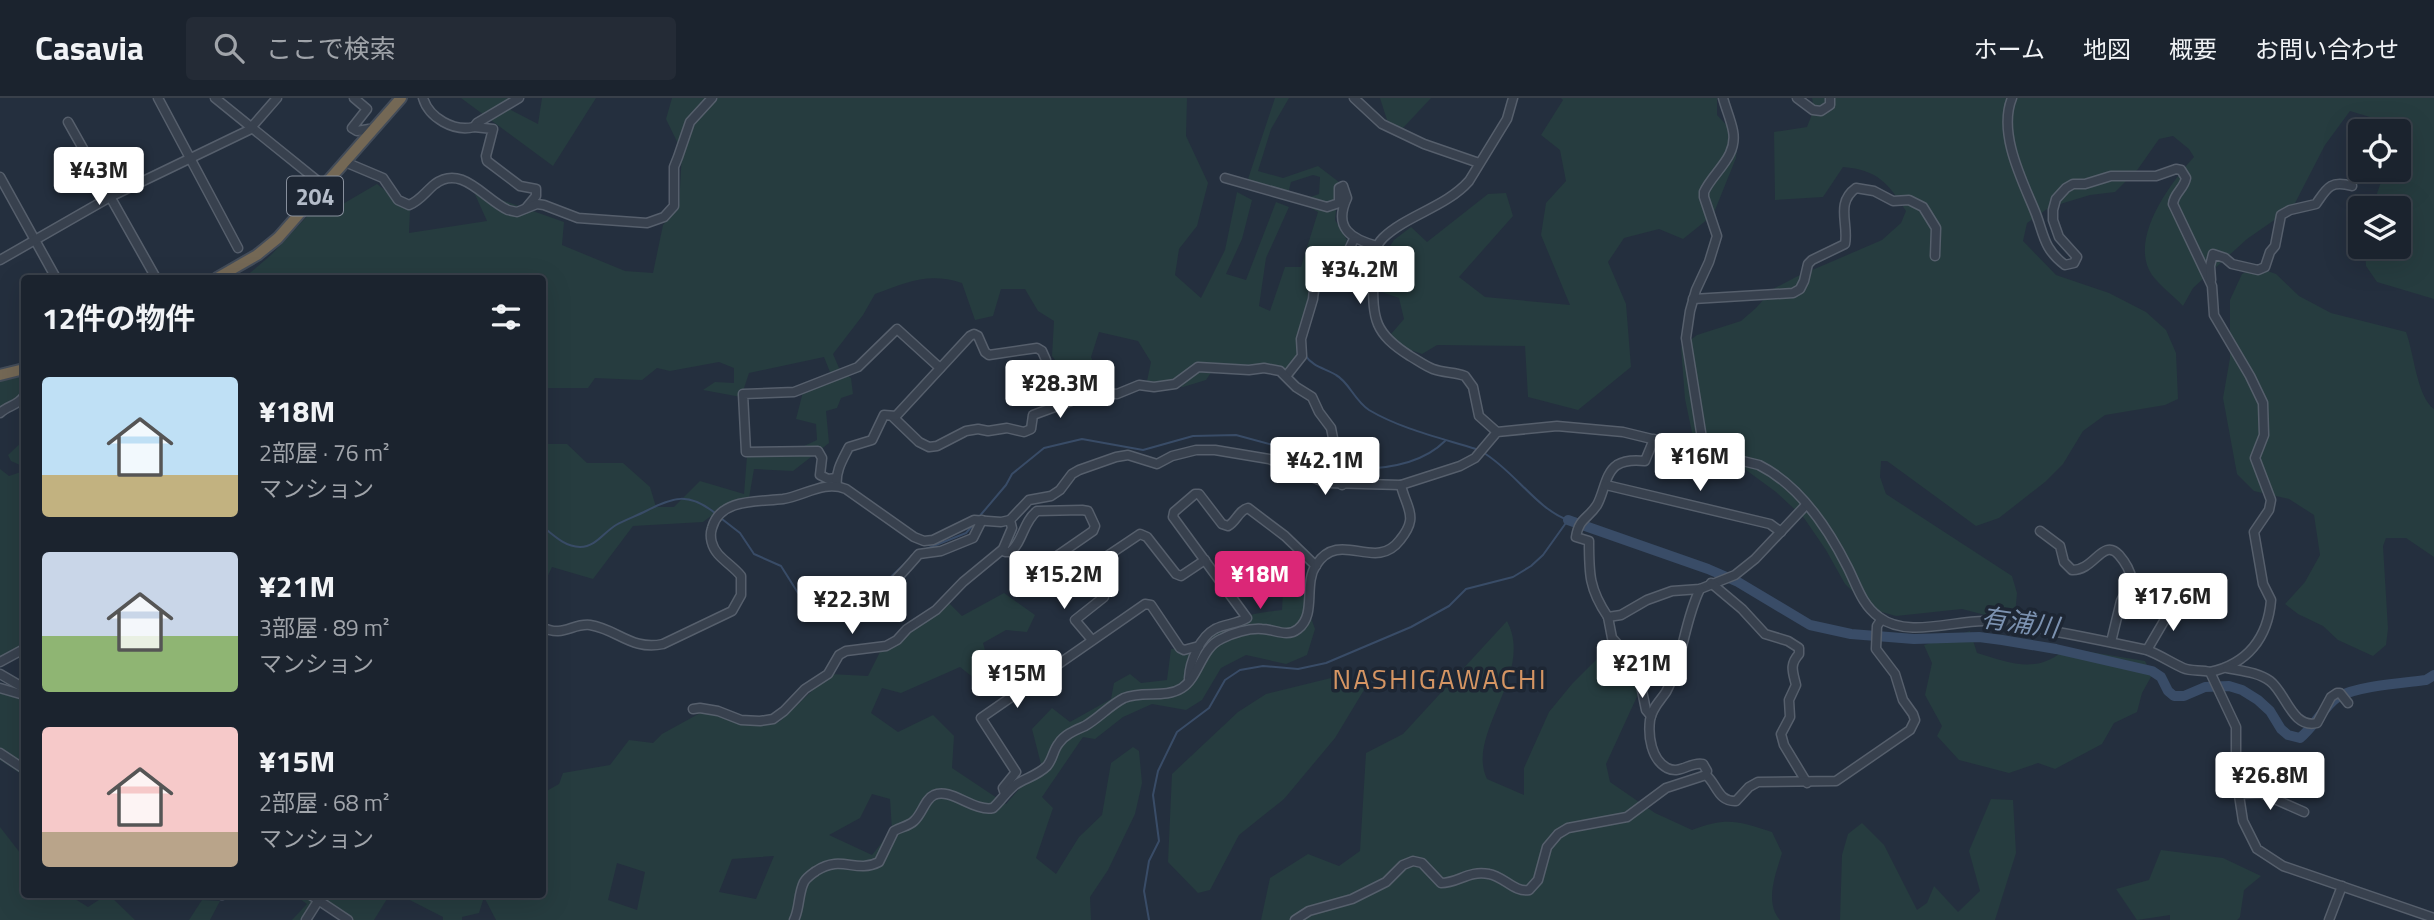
<!DOCTYPE html>
<html lang="ja">
<meta charset="utf-8">
<style>
body{margin:0;font-family:"Titillium Web","Noto Sans JP",sans-serif;background:#242b36;color:#f1f3f6;height:100vh;display:flex;flex-direction:column;font-size:26px;white-space:nowrap}
*{box-sizing:border-box;margin:0}
p{font-size:23px;color:#a0a4aa}
.icon{flex:none;width:38px;height:38px;fill:none;stroke:currentColor;stroke-width:2;stroke-linecap:round;stroke-linejoin:round}
.map{position:relative;flex:1;overflow:hidden}
.side{position:absolute;left:21px;top:177px;width:525px;height:623px;display:flex;flex-direction:column;background:#1b232e;border-radius:7px;box-shadow:0 7px 28px #0002,0 0 0 2px #39404a}
.side>*{flex:none}
.tools{position:absolute;left:2348px;top:21px;display:grid;gap:14px}
.tools a{display:grid;place-items:center;width:63px;height:63px;border-radius:7px;background:#1b232e;box-shadow:0 7px 28px #0002,0 0 0 2px #39404a;font-size:35px}
.price{position:absolute;translate:-50% -60px;padding:0 16px;border-radius:7px;background:#fff;color:#222;font-size:23px;line-height:46px;filter:drop-shadow(0 2px 4px #0008)}
.price::after{content:'';position:absolute;left:50%;top:42px;width:21px;height:16px;margin-left:-10px;background:inherit;clip-path:polygon(0 0,100% 0,50% 100%)}
.price.selected{background:#db2777;color:#fff}
ul{padding:0;list-style:none}
li{display:flex;align-items:center;gap:21px;height:175px;padding:0 21px}
li span{display:grid;place-items:center;flex:none;width:196px;height:140px;border-radius:7px;color:#555}
li>.icon{margin-inline-start:auto}
span .icon{width:84px;height:84px;fill:#fffc;stroke-width:1}
li b{font-size:30px}
h2{display:flex;justify-content:space-between;align-items:center;height:84px;padding:0 21px;font-size:30px}
header{display:flex;align-items:center;gap:42px;box-sizing:border-box;height:98px;padding:0 35px;background:#1b232e;border-bottom:2px solid #39404a}
header strong{font-size:33px}
nav{display:flex;gap:38px;margin-inline-start:auto;font-size:24px}
.search{width:490px;height:63px;background:#242b36;display:flex;align-items:center;gap:18px;box-sizing:border-box;padding:0 24px;border-radius:7px;color:#a0a4aa;font-size:26px}
.map>svg:first-child{display:block}
.green{fill:#263c3f;fill-rule:evenodd}
.lines{fill:none;stroke-linecap:round;stroke-linejoin:round}
.stream{stroke:#394c67;stroke-width:2}
.river{stroke:#394c67;stroke-width:10}
.minor-casing{stroke:#565f6c;stroke-width:11}
.highway-casing{stroke:#434c59;stroke-width:14}
.minor{stroke:#38414e;stroke-width:8}
.highway{stroke:#746855;stroke-width:10}
.labels{text-anchor:middle;dominant-baseline:central;stroke-width:7;stroke-linejoin:round;paint-order:stroke}
.shield{fill:#1d2633;stroke:#878f9c;stroke-width:2}
.shield-label{font-size:23px;font-weight:bold;fill:#b4bcc9}
.water-label{font-size:26px;font-style:italic;fill:#7c92b1;stroke:#1d2633}
.quarter-label{font-size:28px;letter-spacing:2px;fill:#d59563;stroke:#1d2633}
</style>
<header>
<strong>Casavia</strong>
<div class="search"><svg class="icon" aria-label="search" viewBox="0 0 24 24"><circle cx="10" cy="10" r="6"/><path d="M15 15l6 6"/></svg>ここで検索</div>
<nav><a>ホーム</a><a>地図</a><a>概要</a><a>お問い合わせ</a></nav>
</header>
<div class="map">
<svg width="2434" height="822" viewBox="0 0 2434 822">
<rect width="100%" height="100%" fill="#242f3e"/>
<g class="green">
<polygon points="461,0 510,0 503,8 538,26 542,0 596,0 553,68"/>
<path d="M 672,0 L 1187,0 L 1186,38 L 1208,85 L 1197,128 L 1179,151 L 1175,177 L 1201,200 L 1225,152 L 1237,94 L 1252,102 L 1242,141 L 1226,176 L 1246,182 L 1276,104 L 1289,109 L 1266,160 L 1259,208 L 1270,213 L 1285,169 L 1301,169 L 1318,114 L 1299,103 L 1319,96 L 1320,79 L 1313,77 L 1291,84 L 1287,100 L 1248,81 L 1275,0 L 1289,0 L 1271,31 L 1258,73 L 1283,80 L 1318,68 L 1339,84 L 1335,122 L 1347,142 L 1342,157 L 1312,178 L 1310,200 L 1297,237 L 1303,255 L 1287,275 L 1216,267 L 1206,282 L 1183,289 L 1147,283 L 1151,264 L 1138,243 L 1099,234 L 1091,259 L 1104,292 L 1095,299 L 1066,297 L 1065,275 L 1052,258 L 1054,223 L 1038,213 L 1025,191 L 1001,191 L 993,218 L 975,222 L 962,185 C 928,174 908,184 875,196 L 863,217 L 833,256 L 839,270 L 851,280 L 853,296 L 841,300 L 837,310 L 826,313 L 829,345 L 793,373 L 754,371 L 749,400 L 723,409 L 703,424 L 633,428 L 593,481 L 552,469 L 543,488 L 543,340 L 544,346 L 567,346 L 587,365 L 623,365 L 650,389 L 656,409 L 674,409 L 700,383 L 744,396 L 747,358 L 791,354 L 817,342 L 816,326 L 796,321 L 804,290 L 824,285 L 830,274 L 824,259 L 749,275 L 741,299 L 703,292 L 715,284 L 734,285 L 734,270 L 719,264 L 670,273 L 657,270 L 642,282 L 595,280 L 588,290 L 548,290 L 543,302 L 542,180 L 244,180 L 271,157 L 312,113 L 329,114 L 377,86 L 410,112 L 409,135 L 487,123 L 473,92 L 564,124 L 562,147 L 625,173 L 653,175 L 663,127 L 679,108 L 682,54 L 666,21 Z"/>
<polygon points="1380,0 1431,0 1402,31 1387,22"/>
<polygon points="1561,0 1717,0 1717,17 1738,39 1736,60 1713,117 1683,141 1659,131 1624,140 1608,164 1626,206 1631,269 1578,312 1528,299 1525,248 1437,247 1422,256 1385,243 1404,221 1399,200 1379,193 1380,164 1394,142 1411,129 1427,144 1488,96 1506,95 1513,118 1459,179 1485,199 1570,207 1541,137 1546,105 1566,83 1560,52 1541,37 1563,2"/>
<path d="M 1812,0 L 2434,0 L 2434,201 L 2377,184 L 2366,168 L 2365,149 L 2399,149 L 2399,110 L 2372,110 L 2385,72 L 2399,72 L 2399,33 L 2381,33 L 2370,19 L 2350,13 L 2325,47 L 2293,109 L 2247,141 L 2193,190 L 2183,208 C 2174,198 2160,188 2152,177 C 2128,142 2170,85 2194,59 L 2189,51 L 2173,38 L 2159,41 L 2138,71 L 2115,94 L 2090,97 L 2050,109 L 2027,125 L 2023,143 L 2056,177 L 2109,195 L 2146,214 L 2166,232 L 2176,255 L 2178,301 L 2165,307 L 2105,317 L 2083,333 L 2063,366 L 2045,384 L 1999,420 L 1976,428 L 1887,363 L 1881,363 L 1880,379 L 1886,396 L 2012,478 L 2017,495 L 2015,517 L 2008,523 L 1962,511 L 1896,518 L 1871,511 L 1845,486 L 1826,452 L 1804,420 L 1776,394 L 1746,372 L 1701,349 L 1693,339 L 1685,301 L 1681,249 L 1697,237 L 1741,223 L 1756,210 L 1773,191 L 1796,179 L 1882,142 L 1901,125 L 1906,113 C 1888,85 1878,72 1843,69 L 1823,99 L 1775,102 L 1774,34 L 1807,29 L 1814,11 Z"/>
<path d="M 2256,169 L 2276,176 L 2299,198 L 2331,215 L 2406,234 C 2414,255 2417,299 2434,311 L 2434,459 L 2406,440 L 2386,440 L 2383,448 L 2388,531 L 2386,547 L 2373,558 L 2338,542 L 2323,528 L 2298,516 L 2285,506 L 2305,484 L 2320,457 L 2314,417 L 2289,401 L 2254,393 L 2237,376 L 2223,300 L 2230,260 L 2230,202 L 2242,176 Z"/>
<polygon points="24,278 24,295 0,314 0,283"/>
<polygon points="24,342 24,548 0,560 0,371 9,378 21,374 20,367 11,363 8,357"/>
<path d="M 1300,489 L 1315,531 L 1307,557 L 1286,566 L 1246,557 L 1221,570 L 1202,602 L 1186,612 L 1152,606 L 1123,619 L 1095,641 L 1083,639 L 1042,699 L 1053,710 L 1036,760 L 1056,776 L 1079,739 L 1102,717 L 1111,665 L 1133,649 L 1139,653 L 1142,685 L 1135,716 L 1108,772 L 1090,799 L 1091,822 L 496,822 L 484,799 L 479,815 L 462,819 L 462,822 L 443,822 L 443,819 L 398,796 L 542,796 L 543,695 L 559,686 L 563,675 L 610,667 L 629,642 L 653,645 L 662,636 L 702,614 L 754,628 L 779,624 L 830,576 L 868,578 L 881,552 L 949,505 L 962,518 L 1004,495 L 1035,517 L 1027,534 L 1006,532 L 983,545 L 991,574 L 979,584 L 960,569 L 901,595 L 882,590 L 871,615 L 898,634 L 933,617 L 954,638 L 952,670 L 1006,706 L 1041,666 L 1032,631 L 1052,610 L 1070,624 L 1111,601 L 1114,585 L 1130,576 L 1141,585 L 1167,582 L 1171,551 C 1195,551 1195,540 1214,530 C 1239,518 1255,515 1282,512 L 1283,493 ZM 872,696 L 890,701 L 892,732 L 872,757 L 829,737 L 860,720 ZM 774,758 L 756,801 L 719,794 L 732,761 ZM 617,765 L 645,774 L 637,812 L 608,802 Z"/>
<path d="M 1507,523 C 1535,576 1465,636 1487,681 L 1524,697 L 1524,670 L 1549,614 L 1572,586 L 1603,555 L 1619,558 L 1639,578 L 1640,592 L 1606,666 L 1610,684 L 1655,715 L 1692,732 C 1727,719 1737,723 1772,734 L 1782,755 C 1776,775 1764,804 1780,822 L 1261,822 L 1270,780 L 1308,756 L 1339,768 L 1360,753 L 1366,655 L 1403,636 Z"/>
<path d="M 1970,533 L 1977,555 C 2010,565 2038,577 2066,550 L 2145,563 L 2152,577 L 2142,595 L 2137,614 L 2114,625 L 2102,646 L 2055,671 L 2038,665 L 2009,675 L 1959,662 L 1937,638 L 1942,628 L 1925,597 L 1932,565 L 1924,547 Z"/>
<polygon points="1331,580 1367,587 1335,640 1284,701 1239,737 1210,792 1198,795 1168,764 1172,676 1238,614 1266,596"/>
<polygon points="0,595 24,602 24,678 0,662"/>
<polygon points="1991,701 2013,702 2016,755 1995,822 1840,822 1842,757 1848,736 1862,725 1884,747 1917,812 1927,805 1934,788 1958,814 1980,793 1969,753"/>
<polygon points="0,729 24,760 24,796 67,796 88,809 108,796 135,822 0,822"/>
<polygon points="2161,752 2223,760 2261,778 2244,792 2240,819 2237,822 2170,822 2170,817 2137,822 2116,791 2149,782"/>
<polygon points="293,796 390,796 374,822 349,822 320,802 306,822 292,822 307,806"/>
<polygon points="202,802 220,803 210,822 189,822"/>
</g>
<g class="lines">
<g class="stream">
<polyline points="1317,149 1324,166"/>
<polyline points="1318,197 1324,176"/>
<path d="M 1305,257 C 1313,269 1324,270 1336,277 C 1349,284 1354,302 1369,312 C 1401,331 1441,340 1476,351"/>
<path d="M 1346,371 C 1380,372 1420,368 1445,343"/>
<polyline points="978,420 1006,387 1012,376 1044,350 1082,341 1143,352 1193,338 1236,337 1280,349 1295,357 1307,359 1325,369 1337,370"/>
<polyline points="722,421 740,435 754,456 781,468 798,495 824,506 851,505"/>
<path d="M 542,428 C 553,437 565,449 580,449 C 596,449 604,434 616,427 C 625,422 636,418 646,413 C 674,399 688,394 715,415"/>
<polyline points="926,451 966,435 973,427"/>
<path d="M 860,501 C 879,494 891,477 907,464"/>
<path d="M 1149,822 L 1144,793 L 1149,763 L 1159,743 L 1153,697 L 1158,673 L 1177,634 L 1209,610 L 1225,582 L 1240,572 L 1263,568 L 1298,571 L 1326,565 L 1411,529 L 1449,508 L 1466,491 L 1513,479 L 1531,468 L 1543,457 L 1568,422 C 1537,411 1515,374 1484,355"/>
</g>
<path class="river" d="M 1568,422 L 1708,471 L 1738,484 L 1810,527 L 1851,536 L 1914,541 L 1979,539 L 2002,542 L 2056,551 L 2152,573 L 2161,579 L 2168,593 L 2174,598 L 2184,598 L 2205,589 L 2229,588 L 2242,592 L 2258,602 L 2270,613 L 2281,631 L 2288,637 L 2300,640 C 2314,629 2325,607 2338,599 C 2357,588 2403,585 2426,582 L 2434,577"/>
<defs>
<g id="minor">
<polyline points="158,0 238,150"/>
<polyline points="215,0 324,88"/>
<polyline points="354,0 367,11 352,30 357,33 369,31 372,33"/>
<path d="M 423,0 C 429,20 454,34 474,29 L 477,25 L 519,0"/>
<polyline points="1354,0 1382,26 1424,46 1479,65"/>
<polyline points="1797,0 1813,12 1821,13 1830,7 1830,0"/>
<path d="M 2012,0 C 1998,34 2021,80 2034,111 C 2044,134 2042,150 2065,167 L 2074,165 L 2077,159 L 2059,139 L 2053,122 L 2053,112 L 2056,101 L 2066,90 L 2073,86 L 2085,86 L 2111,78 L 2156,78 L 2176,71 L 2181,72 L 2186,80 C 2184,91 2174,95 2173,106 L 2212,188 L 2214,217 L 2250,278 L 2263,305 L 2264,337 L 2255,360 L 2271,402 L 2269,412 L 2254,434 L 2263,486 L 2271,502 C 2268,540 2247,566 2210,574"/>
<polyline points="68,24 156,180"/>
<polyline points="474,29 493,31 486,58 487,63 520,88 536,91 536,98 526,110"/>
<path d="M 345,64 L 383,80 L 398,102 L 409,107 C 420,103 426,93 435,86 C 462,66 484,101 508,112 L 517,114 L 537,106 L 544,107 L 578,120 L 647,125 L 664,119 L 674,108 L 674,69 L 678,59 L 690,24 L 712,0"/>
<polyline points="0,79 56,180"/>
<path d="M 1225,80 L 1327,109 L 1339,105 L 1339,90 L 1343,88 L 1347,100 C 1333,130 1351,141 1377,148"/>
<polyline points="0,162 110,99 249,32 277,0"/>
<path d="M 2211,182 L 2210,168 L 2213,156 L 2225,160 L 2232,166 L 2258,172 L 2265,169 L 2270,154 L 2275,148 L 2281,117 L 2290,112 L 2316,106 C 2327,90 2330,82 2352,88"/>
<path d="M 1693,201 L 1793,195 L 1800,191 L 1804,183 L 1808,166 L 1812,162 L 1845,146 C 1849,126 1835,105 1856,90 L 1874,93 L 1893,103 L 1909,102 L 1923,109 L 1936,130 L 1935,158"/>
<polyline points="1287,277 1302,258 1301,241 1313,201 1315,181 1320,174 1345,160 1353,143 1356,141"/>
<path d="M 0,315 C 8,307 18,308 24,298"/>
<polyline points="893,319 919,344 929,349 937,348 966,333 978,331 988,333 1007,330 1024,334 1031,331 1033,317 1071,303"/>
<path d="M 1497,334 L 1479,318 L 1473,289 L 1465,278 C 1455,274 1444,275 1433,271 C 1425,268 1417,262 1410,258 C 1374,235 1373,222 1373,181 C 1373,166 1372,151 1383,140 C 1407,117 1446,109 1469,83 L 1507,21 L 1513,0"/>
<path d="M 1654,341 L 1645,363 C 1636,362 1625,362 1617,367 C 1605,375 1604,395 1597,407 C 1588,421 1579,420 1576,439 L 1589,443 C 1589,476 1589,491 1608,519 L 1621,517 L 1647,502 L 1672,493 L 1700,491 L 1735,477 L 1755,461 L 1806,407"/>
<path d="M 1704,353 L 1686,240 L 1690,213 L 1696,192 L 1709,164 L 1717,138 L 1704,99 L 1704,94 C 1713,74 1738,59 1733,33 C 1731,22 1726,11 1723,0"/>
<polyline points="836,380 828,381 820,377 822,360 818,353 746,354 743,296 794,294 858,269 897,231 940,270"/>
<polyline points="1606,387 1770,426 1781,434"/>
<path d="M 837,388 C 835,373 843,361 849,349 L 872,342 L 884,317 L 896,318 L 970,238 L 974,236 L 978,238 L 985,254 L 989,257 L 1037,250 L 1042,253 L 1046,262 L 1048,285 L 1053,294 L 1073,302 L 1088,302 L 1105,295 L 1117,296 L 1139,287 L 1154,289 L 1175,286 L 1198,269 L 1249,272 L 1264,270 L 1280,273 L 1296,289 L 1312,299 L 1319,314 L 1331,330 L 1335,350 L 1341,360 L 1342,387"/>
<path d="M 2040,433 L 2060,448 L 2064,464 L 2072,472 C 2094,473 2103,439 2119,457 C 2126,465 2130,472 2132,482 L 2121,503 L 2111,544"/>
<path d="M 1003,451 L 1005,454 L 1010,454 C 1023,444 1023,424 1037,413 L 1082,412 L 1088,413 L 1095,428 L 1093,433 L 1054,460 C 1050,468 1053,484 1058,491 L 1140,436 L 1147,439 L 1176,476 L 1181,478 L 1205,462"/>
<polyline points="1088,472 1104,495 1104,499 1075,522 1092,542"/>
<path d="M 1711,485 L 1742,511 L 1765,536 L 1788,543 L 1799,550 L 1799,556 C 1789,567 1793,574 1796,587 L 1789,602 L 1790,619 L 1781,636 L 1784,647 L 1807,685"/>
<path d="M 1700,491 C 1684,523 1683,563 1666,594 C 1660,603 1652,610 1650,622 C 1648,638 1651,661 1667,670 C 1681,677 1690,663 1703,666 L 1707,673 L 1706,677 C 1717,686 1718,704 1736,703 L 1749,689 L 1758,684 L 1836,683 L 1910,632 L 1915,622 L 1913,616 L 1903,602 L 1895,576 L 1876,551 L 1877,528 L 1881,522"/>
<path d="M 850,501 C 851,501 859,505 861,505 C 877,507 908,468 919,456 L 941,453 L 973,440 L 982,422"/>
<polyline points="1608,519 1612,540 1621,550 1640,583 1646,612 1651,618"/>
<path d="M 542,529 C 563,540 572,525 590,527 C 617,531 632,553 663,546 L 732,513 L 741,497 L 741,478 C 735,470 725,464 718,456 C 712,449 709,439 712,430 C 720,400 758,404 783,401 C 804,398 824,382 846,391 L 914,439 L 924,443 L 933,442 L 974,422 L 1001,424 L 1010,422 L 1029,402 L 1051,398 L 1060,392 L 1072,376 L 1079,372 L 1116,359 L 1128,357 L 1157,366 L 1172,358 L 1196,352 L 1215,352 L 1269,361 L 1326,385 L 1401,387 L 1460,368 L 1475,360 L 1497,334 L 1557,328 L 1623,334 L 1759,367 C 1799,387 1828,430 1848,470 C 1857,488 1862,507 1879,519 C 1906,540 1952,523 1984,523 C 2005,523 2026,528 2047,532 C 2080,538 2114,545 2147,552 C 2160,557 2170,564 2183,570 C 2192,574 2201,571 2210,574 L 2236,629 L 2236,678 L 2243,723 L 2257,751 L 2283,768 L 2434,820"/>
<polyline points="2147,552 2164,523 2173,517 2175,509"/>
<polyline points="0,564 24,551"/>
<path d="M 2227,570 C 2241,573 2258,574 2270,583 C 2286,595 2292,631 2317,625 L 2331,599 L 2337,595 L 2340,595 L 2348,605"/>
<polyline points="0,576 24,590"/>
<path d="M 1189,580 C 1190,563 1200,539 1215,531 C 1225,526 1237,526 1247,520 L 1173,419 L 1174,414 L 1195,396 L 1199,396 L 1222,426 L 1228,428 C 1236,424 1239,412 1248,410 L 1285,438 L 1316,468"/>
<polyline points="0,590 24,597"/>
<polyline points="693,611 700,610 718,613 741,622 760,623 773,621 784,613 805,591 828,576 839,557 846,553 886,548 897,542 907,531 936,512 963,484 1003,451 1012,430 1010,422"/>
<polyline points="0,655 24,671"/>
<polyline points="1005,696 1003,690 1016,674 981,620 1145,506 1151,507 1180,550 1184,552 1199,548"/>
<polyline points="2239,696 2261,695 2304,714"/>
<polyline points="309,796 348,822"/>
<polyline points="222,797 222,796"/>
<polyline points="306,822 318,803"/>
<path d="M 794,822 C 800,810 798,796 804,784 C 807,779 812,776 816,773 C 842,756 855,776 879,764 L 894,733 C 901,729 909,728 914,723 C 922,716 925,701 934,697 C 950,689 974,714 993,710 C 1001,703 1006,694 1015,687 C 1025,680 1037,678 1047,668 C 1053,661 1053,652 1059,645 C 1065,636 1076,632 1085,628 C 1099,620 1110,607 1124,600 C 1142,592 1165,601 1182,590 C 1199,579 1201,550 1221,541 C 1232,535 1249,530 1262,531 C 1274,531 1287,540 1298,531 C 1317,516 1303,487 1316,467 C 1340,430 1375,475 1400,442 C 1404,437 1409,430 1410,423 C 1412,412 1403,399 1401,387"/>
<path d="M 1295,822 L 1309,813 L 1352,801 L 1386,784 L 1403,767 L 1413,763 L 1422,765 L 1441,785 C 1459,785 1468,772 1489,776 C 1503,778 1515,795 1529,792 L 1538,782 L 1547,749 L 1558,736 L 1568,730 L 1627,719 L 1666,690 L 1706,677"/>
<polyline points="2329,822 2342,788"/>
</g>
<g id="highway">
<polyline points="217,180 257,157 278,140 401,0"/>
<polyline points="0,277 24,271"/>
</g>
</defs>
<use href="#minor" class="minor-casing"/>
<use href="#highway" class="highway-casing"/>
<use href="#minor" class="minor"/>
<use href="#highway" class="highway"/>
</g>
<g class="labels">
<rect class="shield" x="287" y="78.5" width="56" height="39" rx="5"/>
<g class="shield-label">
<text x="315" y="98">204</text>
</g>
<g class="water-label">
<text transform="translate(2020 524) rotate(8)">有浦川</text>
</g>
<g class="quarter-label">
<text x="1440" y="580">NASHIGAWACHI</text>
</g>
</g>
</svg>
<div class="tools">
<a><svg class="icon" aria-label="locate" viewBox="0 0 24 24"><circle cx="12" cy="12" r="6"/><path d="M12 2v4M12 18v4M2 12h4M18 12h4"/></svg></a>
<a><svg class="icon" aria-label="layers" viewBox="0 0 24 24"><path d="M12 4l9 5-9 5-9-5zM3 14l9 5 9-5"/></svg></a>
</div>
<b class="price" style="left:99px;top:109px">¥43M</b>
<b class="price" style="left:1360px;top:208px">¥34.2M</b>
<b class="price" style="left:1060px;top:322px">¥28.3M</b>
<b class="price" style="left:1700px;top:395px">¥16M</b>
<b class="price" style="left:1325px;top:399px">¥42.1M</b>
<b class="price" style="left:1064px;top:513px">¥15.2M</b>
<b class="price selected" style="left:1260px;top:513px">¥18M</b>
<b class="price" style="left:2173px;top:535px">¥17.6M</b>
<b class="price" style="left:852px;top:538px">¥22.3M</b>
<b class="price" style="left:1642px;top:602px">¥21M</b>
<b class="price" style="left:1017px;top:612px">¥15M</b>
<b class="price" style="left:2270px;top:714px">¥26.8M</b>
<section class="side">
<h2>12件の物件<svg class="icon" aria-label="filters" viewBox="0 0 24 24"><path d="M4 7h16M4 17h16"/><circle cx="9" cy="7" r="2"/><circle cx="15" cy="17" r="2"/></svg></h2>
<ul>
<li><span style="background:linear-gradient(#bfe0f5 70%,#c2b280 0)"><svg class="icon" aria-label="home" viewBox="0 0 24 24"><path d="M3 11l9-7 9 7M6 9v11h12V9"/></svg></span><div><b>¥18M</b><p>2部屋 · 76 m²</p><p>マンション</p></div></li>
<li><span style="background:linear-gradient(#c9d6e8 60%,#8fb573 0)"><svg class="icon" aria-label="home" viewBox="0 0 24 24"><path d="M3 11l9-7 9 7M6 9v11h12V9"/></svg></span><div><b>¥21M</b><p>3部屋 · 89 m²</p><p>マンション</p></div></li>
<li><span style="background:linear-gradient(#f6c9c9 75%,#b9a48a 0)"><svg class="icon" aria-label="home" viewBox="0 0 24 24"><path d="M3 11l9-7 9 7M6 9v11h12V9"/></svg></span><div><b>¥15M</b><p>2部屋 · 68 m²</p><p>マンション</p></div></li>
</ul>
</section>
</div>
